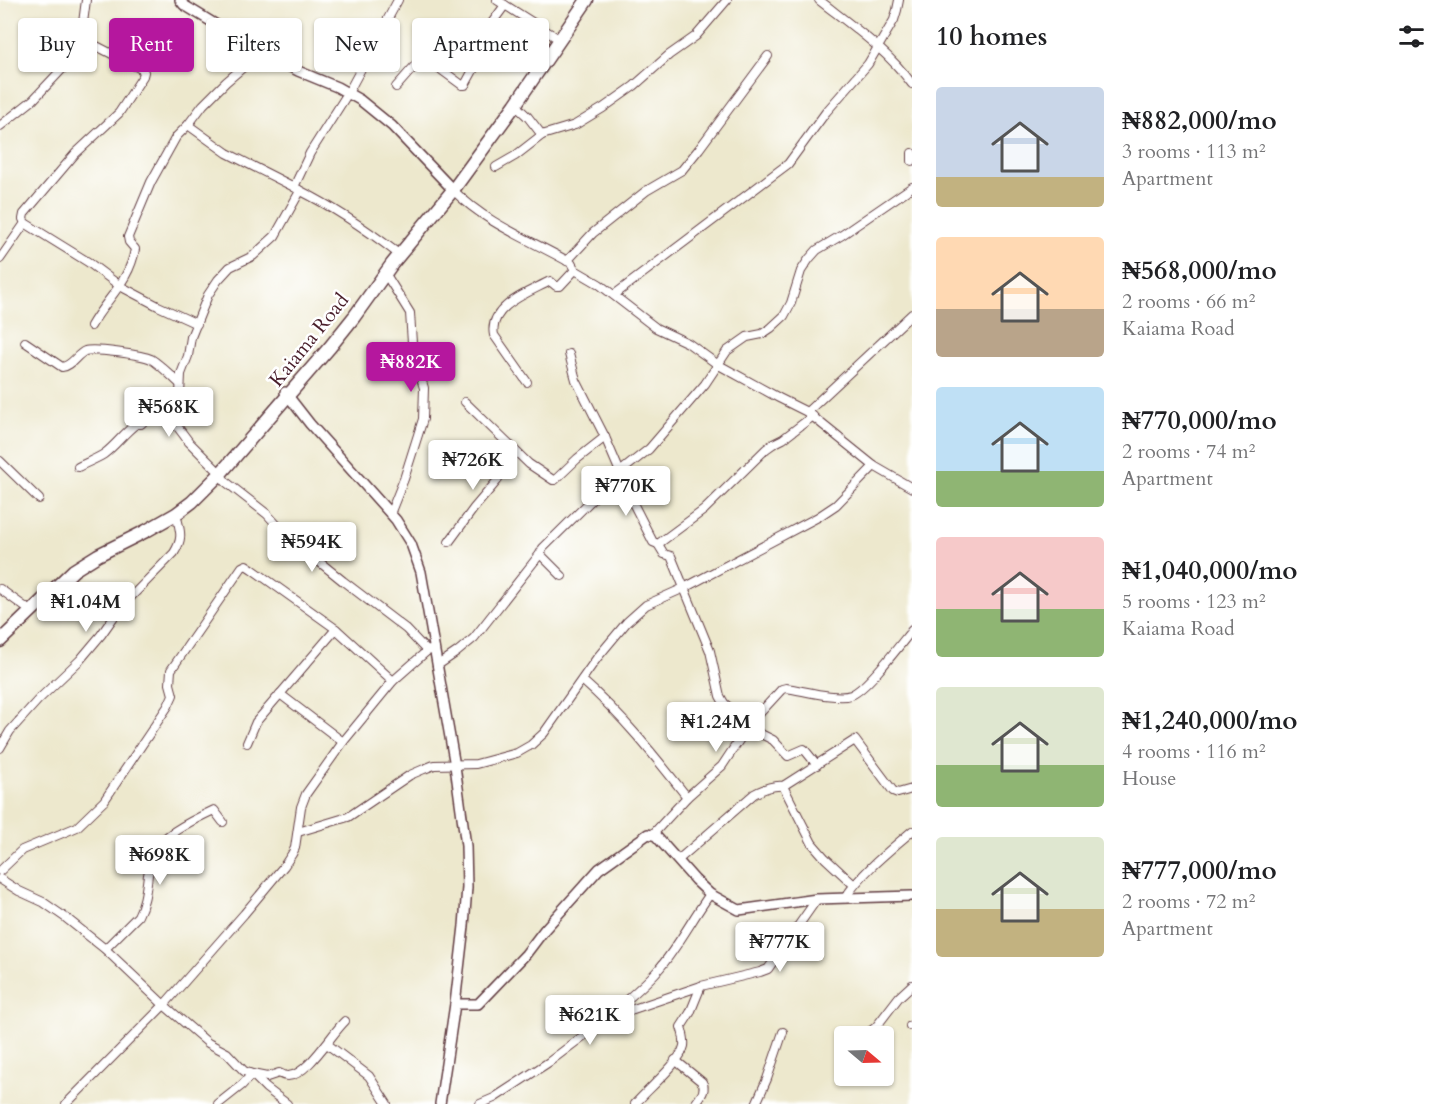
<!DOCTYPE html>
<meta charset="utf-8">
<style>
body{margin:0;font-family:Cardo,serif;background:#f6f6f6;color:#202124;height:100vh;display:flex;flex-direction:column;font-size:22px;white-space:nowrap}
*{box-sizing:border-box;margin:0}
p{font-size:20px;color:#757577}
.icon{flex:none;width:33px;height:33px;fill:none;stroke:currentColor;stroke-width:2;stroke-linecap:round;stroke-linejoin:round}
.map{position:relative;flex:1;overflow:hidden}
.details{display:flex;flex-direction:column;background:#fff;width:540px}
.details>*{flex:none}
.top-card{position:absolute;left:18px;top:18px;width:570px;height:54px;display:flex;gap:12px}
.needle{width:39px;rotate:109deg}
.buttons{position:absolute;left:834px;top:1026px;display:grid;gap:12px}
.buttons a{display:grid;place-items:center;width:60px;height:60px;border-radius:6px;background:#fff;box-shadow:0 2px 4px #0004;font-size:30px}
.price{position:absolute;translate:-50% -51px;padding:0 14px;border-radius:6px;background:#fff;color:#222;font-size:20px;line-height:39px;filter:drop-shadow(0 2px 3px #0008)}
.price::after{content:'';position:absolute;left:50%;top:36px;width:18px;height:14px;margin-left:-9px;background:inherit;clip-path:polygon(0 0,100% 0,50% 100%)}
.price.on{background:#b5179e;color:#fff}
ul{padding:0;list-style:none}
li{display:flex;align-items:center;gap:18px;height:150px;padding:0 24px}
li span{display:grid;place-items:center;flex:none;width:168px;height:120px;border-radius:6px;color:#555}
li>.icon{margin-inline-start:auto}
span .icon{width:72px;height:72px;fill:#fffc;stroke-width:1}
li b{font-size:26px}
h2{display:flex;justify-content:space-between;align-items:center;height:72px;padding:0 24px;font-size:26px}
.chip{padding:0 21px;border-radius:6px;background:#fff;box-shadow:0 2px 4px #0004;font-size:21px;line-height:54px}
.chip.on{background:#b5179e;color:#fff}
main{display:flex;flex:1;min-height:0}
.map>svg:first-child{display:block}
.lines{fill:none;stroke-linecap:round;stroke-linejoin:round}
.minor-casing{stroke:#623d43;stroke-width:10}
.tertiary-casing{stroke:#623d43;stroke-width:12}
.trunk-casing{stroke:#623d43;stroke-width:15}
.minor{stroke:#fff;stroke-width:8}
.tertiary{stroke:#fff;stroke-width:9}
.trunk{stroke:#fff;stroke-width:12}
.labels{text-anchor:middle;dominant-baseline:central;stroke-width:5;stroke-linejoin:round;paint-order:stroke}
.street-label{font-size:20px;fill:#4a1f2b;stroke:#fff}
</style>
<main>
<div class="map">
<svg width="912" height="1104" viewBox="0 0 912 1104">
<rect width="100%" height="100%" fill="#fff"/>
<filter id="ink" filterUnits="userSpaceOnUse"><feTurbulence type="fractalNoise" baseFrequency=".0167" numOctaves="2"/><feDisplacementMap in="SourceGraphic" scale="12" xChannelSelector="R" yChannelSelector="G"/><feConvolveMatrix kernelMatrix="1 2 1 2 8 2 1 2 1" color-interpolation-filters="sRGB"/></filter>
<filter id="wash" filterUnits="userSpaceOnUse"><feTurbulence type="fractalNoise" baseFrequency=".008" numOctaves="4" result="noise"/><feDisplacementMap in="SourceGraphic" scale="24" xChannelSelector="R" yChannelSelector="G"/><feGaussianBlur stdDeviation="1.35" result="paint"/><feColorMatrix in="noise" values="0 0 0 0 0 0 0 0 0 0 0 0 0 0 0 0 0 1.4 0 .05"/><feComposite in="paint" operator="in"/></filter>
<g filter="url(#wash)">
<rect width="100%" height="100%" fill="#ede8cd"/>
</g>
<g filter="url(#ink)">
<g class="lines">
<defs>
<g id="minor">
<polyline points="497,0 554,36"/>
<path d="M 819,0 C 852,26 887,50 912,84"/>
<polyline points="81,38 143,70 144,72 143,76 119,113 75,154 24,214 23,219 25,223 88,262 120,286 158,306 197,324"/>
<polyline points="396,87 419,61 424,59 428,60 462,85 465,85 477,63 476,49 478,42 505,5"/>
<polyline points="515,105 528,117 542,135"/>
<polyline points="188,125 227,153 294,187 299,190 299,193 275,236 253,256 230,267 218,280 208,295 191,337 188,356 181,374 180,395 176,417 177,426 189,442 216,469"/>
<polyline points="0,126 33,100 65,66 81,38 86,0"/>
<polyline points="912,153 912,161"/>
<polyline points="496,167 515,156 542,135 575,125 603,108 634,86 669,55 696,36 727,0"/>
<polyline points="294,187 310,153 348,93 398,0"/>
<path d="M 299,190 C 333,207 366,229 396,252"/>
<path d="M 453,190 C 488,225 529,239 571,263 L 575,270 L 599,284 L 656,328 L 688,343 L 717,364 L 779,398 L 807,412 L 874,466 L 912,488"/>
<polyline points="0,259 25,223"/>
<polyline points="567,261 593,233 646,191 682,170 699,149 768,56"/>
<polyline points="385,273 410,313 413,358 420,375 424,388 423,419 404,479 390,514"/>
<polyline points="614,295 788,164 826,112 868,64 894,20 897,10 899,0"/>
<path d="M 91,326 C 106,299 130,281 135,249 L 129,242 L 128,237 L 151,182 L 176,137 L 188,125 L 203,105 L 226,82 L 261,52"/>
<path d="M 25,342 L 62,367 C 72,366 76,355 85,351 C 94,348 143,355 151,359 C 161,365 171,376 180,384"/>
<polyline points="569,354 576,380 605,437 634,505 653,542 658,544 704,510 766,449 773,444 783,439 813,416"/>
<path d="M 527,382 L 494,335 C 488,306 530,292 550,281 L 556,286 L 560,286 L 575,270"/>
<polyline points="465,402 529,464 553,480 555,480 577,459 605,437"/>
<polyline points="807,412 912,314"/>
<polyline points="0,461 39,499"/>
<path d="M 78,467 C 86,463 96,459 104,454 C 116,445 124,433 136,424 L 141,424 C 157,410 156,405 176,419"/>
<polyline points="220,474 226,482 267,514 285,534 343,581 406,629 427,651"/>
<polyline points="449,542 474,508 497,481 511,446"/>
<polyline points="658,544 664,554 671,556 710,651 720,696 724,703 759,733 773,740 788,756 804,749 817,765"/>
<polyline points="540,554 562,576"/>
<polyline points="0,589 25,607"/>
<polyline points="438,665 457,652 474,638 540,554 543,548 620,472 649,449 705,384 727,351 747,337 762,334 771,328 784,316 791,303 801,271 809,259 817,250 842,235 912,187"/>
<path d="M 582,680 C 622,715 654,755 687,797"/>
<polyline points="280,694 343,742"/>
<polyline points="247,743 256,722 336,629"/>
<path d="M 0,748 L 10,731 L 38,700 L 80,660 L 101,635 L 120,608 L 174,553 C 184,537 180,531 176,514"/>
<polyline points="783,786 812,843 825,858 854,885"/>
<polyline points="298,832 348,817 410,775 424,769 434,765 476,764 517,753 531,745 544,733 597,658 627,622 646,605 684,588 818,517 836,505 874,466"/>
<path d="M 653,834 L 687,797 L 722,766 L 749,725 L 782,689 L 786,688 C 802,690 836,700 851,695 C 867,689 899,646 912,630"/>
<path d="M 678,860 L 754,794 C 763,789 772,785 783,786 L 855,740 L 893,791 L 898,793 L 912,789"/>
<polyline points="0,871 22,850 77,827 104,801 168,706 173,695 170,684 171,670 242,567 246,565 252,569 336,629 393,681"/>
<polyline points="0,879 19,891 43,902 66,918 105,949 164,1005 208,1043 227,1053 244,1071 252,1074 266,1088 287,1104"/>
<path d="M 845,898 C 863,871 888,852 912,831"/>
<path d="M 105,949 L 138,916 C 145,903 146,890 148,875 C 150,866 151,857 156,848 C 163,835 199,817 214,810 L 223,822"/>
<path d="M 610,1015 C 626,1000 644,986 658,970 C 678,947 692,919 710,894"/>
<polyline points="910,1026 912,1025"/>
<polyline points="864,1036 876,1027 899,997 912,985"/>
<polyline points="327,1044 369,1076 387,1104"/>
<path d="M 675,1060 L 702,1082 C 707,1090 700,1097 695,1104"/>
<polyline points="66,1104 164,1005 244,914 284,866 292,854 295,848 301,807 306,794 343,742 393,681 427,651 435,649"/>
<path d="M 218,1104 L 242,1085 L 252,1074 L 267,1077 L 279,1073 C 282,1075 284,1076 288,1076 C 307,1076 332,1033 345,1021"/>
<polyline points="480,1104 494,1098 549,1062 607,1018 701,986 760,972 768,969 817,899"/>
<path d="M 635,1104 C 646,1091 681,1062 684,1046 C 685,1039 683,1033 681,1027 L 690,1013 L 701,986"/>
<polyline points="756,1104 767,1079 783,1032"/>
</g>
<g id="tertiary">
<polyline points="180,0 184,5 261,52 298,71 337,87 360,100 392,126 453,190"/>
<polyline points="285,392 310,424 396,520 411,544 421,572 455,766 466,846 467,887 464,926 455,1004 440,1104"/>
<polyline points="455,1004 478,1004 526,954 545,929 599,869 648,834 656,836 695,880 710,894 739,910 817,899 912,896"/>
</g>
<polyline id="trunk" points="0,641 74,570 98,555 146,531 176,514 192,502 220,474 330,347 354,317 392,264 453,190 515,105 587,0"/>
</defs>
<use href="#minor" class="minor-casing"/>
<use href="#tertiary" class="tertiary-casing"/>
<use href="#trunk" class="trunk-casing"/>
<use href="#minor" class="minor"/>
<use href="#tertiary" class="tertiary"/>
<use href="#trunk" class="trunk"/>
</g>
</g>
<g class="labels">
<g class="street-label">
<text transform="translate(309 340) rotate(-51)">Kaiama Road</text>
</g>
</g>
</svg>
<div class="buttons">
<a><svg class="needle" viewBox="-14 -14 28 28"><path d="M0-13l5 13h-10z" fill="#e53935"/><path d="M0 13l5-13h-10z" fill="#757577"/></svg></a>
</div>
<b class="price on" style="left:411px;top:393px">₦882K</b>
<b class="price" style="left:169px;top:438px">₦568K</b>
<b class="price" style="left:473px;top:491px">₦726K</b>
<b class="price" style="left:626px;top:517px">₦770K</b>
<b class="price" style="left:312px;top:573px">₦594K</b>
<b class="price" style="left:86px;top:633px">₦1.04M</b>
<b class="price" style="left:716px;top:753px">₦1.24M</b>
<b class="price" style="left:160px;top:886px">₦698K</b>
<b class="price" style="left:780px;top:973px">₦777K</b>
<b class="price" style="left:590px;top:1046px">₦621K</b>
<div class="top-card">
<a class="chip">Buy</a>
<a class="chip on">Rent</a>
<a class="chip">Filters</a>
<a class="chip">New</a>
<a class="chip">Apartment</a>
</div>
</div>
<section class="details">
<h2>10 homes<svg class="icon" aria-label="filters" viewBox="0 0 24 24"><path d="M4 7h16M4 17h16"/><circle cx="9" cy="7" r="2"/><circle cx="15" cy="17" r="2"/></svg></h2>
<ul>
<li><span style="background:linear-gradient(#c9d6e8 75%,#c2b280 0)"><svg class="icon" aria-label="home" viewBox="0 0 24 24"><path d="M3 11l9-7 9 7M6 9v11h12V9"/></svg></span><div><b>₦882,000/mo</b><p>3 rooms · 113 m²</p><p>Apartment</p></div></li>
<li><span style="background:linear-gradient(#ffd9b3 60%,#b9a48a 0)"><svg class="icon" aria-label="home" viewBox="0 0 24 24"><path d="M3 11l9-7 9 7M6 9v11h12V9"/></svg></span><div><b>₦568,000/mo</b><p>2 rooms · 66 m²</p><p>Kaiama Road</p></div></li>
<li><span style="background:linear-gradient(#bfe0f5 70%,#8fb573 0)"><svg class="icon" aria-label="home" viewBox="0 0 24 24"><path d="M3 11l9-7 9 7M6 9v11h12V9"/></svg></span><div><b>₦770,000/mo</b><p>2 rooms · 74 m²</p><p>Apartment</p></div></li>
<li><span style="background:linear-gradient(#f6c9c9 60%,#8fb573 0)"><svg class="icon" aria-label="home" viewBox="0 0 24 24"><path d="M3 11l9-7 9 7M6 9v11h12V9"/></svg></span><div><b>₦1,040,000/mo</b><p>5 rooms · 123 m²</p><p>Kaiama Road</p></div></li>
<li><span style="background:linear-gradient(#dfe7d0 65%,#8fb573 0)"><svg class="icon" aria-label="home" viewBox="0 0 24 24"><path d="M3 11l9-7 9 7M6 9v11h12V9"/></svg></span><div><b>₦1,240,000/mo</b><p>4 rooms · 116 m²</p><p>House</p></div></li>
<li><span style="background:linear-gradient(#dfe7d0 60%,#c2b280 0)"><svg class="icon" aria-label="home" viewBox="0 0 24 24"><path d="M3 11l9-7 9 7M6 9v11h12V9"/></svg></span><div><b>₦777,000/mo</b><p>2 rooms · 72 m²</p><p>Apartment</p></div></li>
</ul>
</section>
</main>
